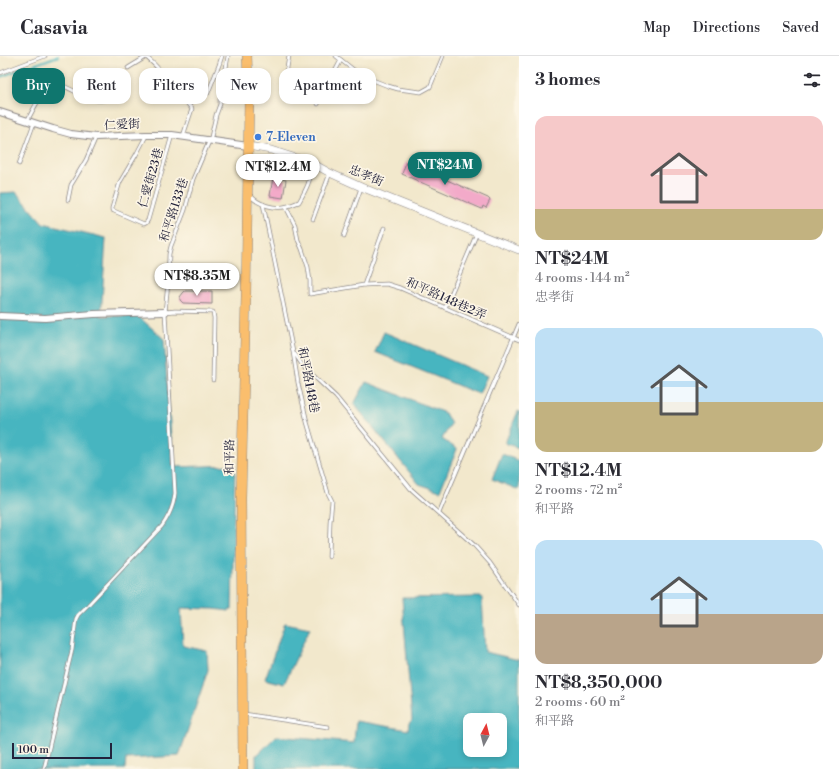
<!DOCTYPE html>
<meta charset="utf-8">
<style>
body{margin:0;font-family:"Libre Bodoni","Noto Serif TC",serif;background:#f2f2f3;color:#2b2b33;height:100vh;display:flex;flex-direction:column;font-size:15px;white-space:nowrap}
*{box-sizing:border-box;margin:0}
p{font-size:13px;color:#7c7c81}
.icon{flex:none;width:22px;height:22px;fill:none;stroke:currentColor;stroke-width:2;stroke-linecap:round;stroke-linejoin:round}
.map{position:relative;flex:1;overflow:hidden}
.panel{display:flex;flex-direction:column;background:#fff;width:320px}
.panel>*{flex:none}
.hud{position:absolute;left:12px;top:12px;width:380px;height:36px;display:flex;gap:8px}
.needle{width:26px;rotate:7deg}
.tools{position:absolute;left:463px;top:657px;display:grid;gap:8px}
.tools a{display:grid;place-items:center;width:44px;height:44px;border-radius:8px;background:#fff;box-shadow:0 2px 6px #0003;font-size:20px}
.scale{position:absolute;left:12px;bottom:10px;width:100px;box-sizing:border-box;padding-left:4px;border:2px solid #22223b;border-top:0;font-size:11px;line-height:14px;white-space:nowrap;color:#22223b;-webkit-text-stroke:3px #fcf5e5;paint-order:stroke}
.price{position:absolute;translate:-50% -34px;padding:0 9px;border-radius:14px;background:#fff;color:#222;font-size:13px;line-height:26px;filter:drop-shadow(0 1px 2px #0008)}
.price::after{content:'';position:absolute;left:50%;top:24px;width:12px;height:9px;margin-left:-6px;background:inherit;clip-path:polygon(0 0,100% 0,50% 100%)}
.price.selected{background:#0f766e;color:#fff}
ul{padding:0;list-style:none}
li{display:grid;align-content:center;gap:8px;height:212px;padding:0 16px}
li span{display:grid;place-items:center;height:124px;border-radius:12px;color:#555}
li>.icon{margin-inline-start:auto}
span .icon{width:72px;height:72px;fill:#fffc;stroke-width:1}
li b{font-size:17px}
h2{display:flex;justify-content:space-between;align-items:center;height:48px;padding:0 16px;font-size:17px}
.tag{padding:0 14px;border-radius:12px;background:#fff;box-shadow:0 2px 6px #0003;font-size:14px;line-height:36px}
.tag.selected{background:#0f766e;color:#fff}
header{display:flex;align-items:center;gap:24px;box-sizing:border-box;height:56px;padding:0 20px;background:#fff;border-bottom:1px solid #e1e1e2}
header strong{font-size:19px}
nav{display:flex;gap:22px;margin-inline-start:auto;font-size:14px}
main{display:flex;flex:1;min-height:0}
.map>svg:first-child{display:block}
.water{fill:#46b5c0;stroke:#346c7e;fill-rule:evenodd}
.lines{fill:none;stroke-linecap:round;stroke-linejoin:round}
.stream{stroke:#46b5c0;stroke-width:2}
.building{fill:#f3aac9}
.service-casing{stroke:#8a8584;stroke-width:4.5}
.minor-casing{stroke:#8a8584;stroke-width:8}
.tertiary-casing{stroke:#8a8584;stroke-width:8}
.primary-casing{stroke:#8a8584;stroke-width:10}
.service{stroke:#fff;stroke-width:3}
.minor{stroke:#fff;stroke-width:6}
.tertiary{stroke:#fff;stroke-width:7}
.primary{stroke:#fabe6d;stroke-width:9}
.shop-dot{fill:#3f7fe0;stroke:#fcf5e5;stroke-width:1.5}
.labels{text-anchor:middle;dominant-baseline:central;stroke-width:3.5;stroke-linejoin:round;paint-order:stroke}
.street-label{font-size:12px;fill:#22223b;stroke:#fcf5e5}
.shop-label{font-size:12px;font-weight:bold;fill:#366cbe;stroke:#fcf5e5;text-anchor:start}
</style>
<header>
<strong>Casavia</strong>
<nav><a>Map</a><a>Directions</a><a>Saved</a></nav>
</header>
<main>
<div class="map">
<svg width="519" height="713" viewBox="0 0 519 713">
<rect width="100%" height="100%" fill="#fcf5e5"/>
<filter id="ink" filterUnits="userSpaceOnUse"><feTurbulence type="fractalNoise" baseFrequency=".025" numOctaves="2"/><feDisplacementMap in="SourceGraphic" scale="8" xChannelSelector="R" yChannelSelector="G"/><feConvolveMatrix kernelMatrix="1 2 1 2 8 2 1 2 1" color-interpolation-filters="sRGB"/></filter>
<filter id="wash" filterUnits="userSpaceOnUse"><feTurbulence type="fractalNoise" baseFrequency=".012" numOctaves="4" result="noise"/><feDisplacementMap in="SourceGraphic" scale="16" xChannelSelector="R" yChannelSelector="G"/><feGaussianBlur stdDeviation="0.9" result="paint"/><feColorMatrix in="noise" values="0 0 0 0 0 0 0 0 0 0 0 0 0 0 0 0 0 1.4 0 .05"/><feComposite in="paint" operator="in"/></filter>
<g filter="url(#wash)">
<rect width="100%" height="100%" fill="#f2e8cc"/>
<g class="water">
<polygon points="16,136 43,167 106,182 101,260 138,260 164,283 173,411 235,409 232,554 229,554 229,555 214,553 181,552 183,590 207,595 208,614 179,700 126,703 125,713 0,713 0,137"/>
<polygon points="384,276 487,320 479,338 375,296"/>
<polygon points="366,326 445,357 451,368 442,383 457,393 440,435 419,428 354,348"/>
<polygon points="518,355 519,355 519,392 505,387"/>
<polygon points="502,398 519,405 519,434 492,423"/>
<path d="M 482,541 L 485,596 L 519,604 L 519,713 L 256,713 L 256,699 L 257,699 L 276,680 L 354,687 L 356,665 L 408,674 L 409,667 L 412,664 L 402,542 ZM 470,664 L 500,664 L 500,694 L 470,694 Z"/>
<polygon points="285,567 310,572 284,628 265,623"/>
</g>
<g class="lines">
<polyline class="stream" points="0,21 58,0"/>
</g>
<g id="blocks">
<g class="building">
<polygon points="406,106 488,142 490,144 486,152 483,150 482,153 402,118"/>
<polygon points="273,121 286,124 283,142 270,140"/>
<polygon points="185,235 212,235 212,248 183,247 180,244 180,241 183,237"/>
</g>
</g>
</g>
<g filter="url(#ink)">
<use href="#blocks" fill-opacity="0" stroke="#8a8584" stroke-width="1"/>
<g class="lines">
<defs>
<g id="service">
<path d="M 145,0 C 154,8 165,16 164,29 L 175,41 L 176,41 L 179,39 L 181,40 L 192,53 L 183,80"/>
<polyline points="336,0 360,19 388,30 398,33 421,36 430,31 443,0"/>
<polyline points="128,12 146,1"/>
<polyline points="0,17 45,0"/>
<polyline points="282,33 284,20 287,12 289,0"/>
<polyline points="208,37 219,9 222,0"/>
<polyline points="318,48 341,4"/>
<path d="M 27,65 C 33,55 40,37 50,31 C 67,21 86,53 111,42 C 121,38 123,34 127,24"/>
<polyline points="146,80 136,99 120,126 112,152 112,154 114,155 144,168 146,167 148,164 172,79"/>
<polyline points="19,108 34,67"/>
<path d="M 250,139 C 258,149 275,154 288,150 C 292,149 296,147 299,146 C 307,132 311,124 312,108"/>
<polyline points="68,144 71,129 86,104 96,81"/>
<polyline points="263,148 293,296 298,327 307,366 328,437 332,445 330,466 329,501"/>
<polyline points="286,151 295,169 298,184 302,193 308,211 310,225 310,238 364,229 387,228 400,232 519,284"/>
<polyline points="313,163 330,117"/>
<polyline points="344,180 361,132"/>
<polyline points="364,229 384,172"/>
<polyline points="445,252 477,177"/>
<polyline points="165,256 175,255 213,256 214,262 213,324"/>
<polyline points="295,298 303,310 336,341 411,433 474,489 490,507 519,549"/>
<polyline points="439,457 519,268"/>
<polyline points="244,658 328,671"/>
<path d="M 44,713 L 72,594 L 76,563 L 78,559 L 88,549 L 162,470 C 169,460 174,450 175,437 L 165,256 L 168,227 L 169,198 L 171,190 L 185,154 L 193,123 L 211,81 L 216,59 L 220,48 L 220,43 L 222,36 L 228,0"/>
</g>
<g id="minor">
<polyline points="0,56 53,73 71,78 96,81 146,79 172,79 248,90"/>
<polyline points="0,260 45,262 94,258 165,256"/>
</g>
<polyline id="tertiary" points="248,90 271,94 312,107 330,117 361,131 519,194"/>
<polyline id="primary" points="243,713 241,442 246,240 249,42 247,0"/>
</defs>
<use href="#service" class="service-casing"/>
<use href="#minor" class="minor-casing"/>
<use href="#tertiary" class="tertiary-casing"/>
<use href="#primary" class="primary-casing"/>
<use href="#service" class="service"/>
<use href="#minor" class="minor"/>
<use href="#tertiary" class="tertiary"/>
<use href="#primary" class="primary"/>
</g>
</g>
<circle class="shop-dot" cx="258" cy="81" r="4"/>
<g class="labels">
<g class="street-label">
<text transform="translate(122 69) rotate(-3)">仁愛街</text>
<text transform="translate(366 120) rotate(23)">忠孝街</text>
<text transform="translate(151 122) rotate(-74)">仁愛街23巷</text>
<text transform="translate(174 154) rotate(-72)">和平路133巷</text>
<text transform="translate(446 243) rotate(24)">和平路148巷2弄</text>
<text transform="translate(308 324) rotate(79)">和平路148巷</text>
<text transform="translate(230 401) rotate(-89)">和平路</text>
</g>
<g class="shop-label">
<text x="266" y="81">7-Eleven</text>
</g>
</g>
</svg>
<div class="tools">
<a><svg class="needle" viewBox="-14 -14 28 28"><path d="M0-13l5 13h-10z" fill="#e53935"/><path d="M0 13l5-13h-10z" fill="#7c7c81"/></svg></a>
</div>
<div class="scale">100 m</div>
<b class="price selected" style="left:445px;top:130px">NT$24M</b>
<b class="price" style="left:278px;top:132px">NT$12.4M</b>
<b class="price" style="left:197px;top:241px">NT$8.35M</b>
<div class="hud">
<a class="tag selected">Buy</a>
<a class="tag">Rent</a>
<a class="tag">Filters</a>
<a class="tag">New</a>
<a class="tag">Apartment</a>
</div>
</div>
<section class="panel">
<h2>3 homes<svg class="icon" aria-label="filters" viewBox="0 0 24 24"><path d="M4 7h16M4 17h16"/><circle cx="9" cy="7" r="2"/><circle cx="15" cy="17" r="2"/></svg></h2>
<ul>
<li><span style="background:linear-gradient(#f6c9c9 75%,#c2b280 0)"><svg class="icon" aria-label="home" viewBox="0 0 24 24"><path d="M3 11l9-7 9 7M6 9v11h12V9"/></svg></span><div><b>NT$24M</b><p>4 rooms · 144 m²</p><p>忠孝街</p></div></li>
<li><span style="background:linear-gradient(#bfe0f5 60%,#c2b280 0)"><svg class="icon" aria-label="home" viewBox="0 0 24 24"><path d="M3 11l9-7 9 7M6 9v11h12V9"/></svg></span><div><b>NT$12.4M</b><p>2 rooms · 72 m²</p><p>和平路</p></div></li>
<li><span style="background:linear-gradient(#bfe0f5 60%,#b9a48a 0)"><svg class="icon" aria-label="home" viewBox="0 0 24 24"><path d="M3 11l9-7 9 7M6 9v11h12V9"/></svg></span><div><b>NT$8,350,000</b><p>2 rooms · 60 m²</p><p>和平路</p></div></li>
</ul>
</section>
</main>
